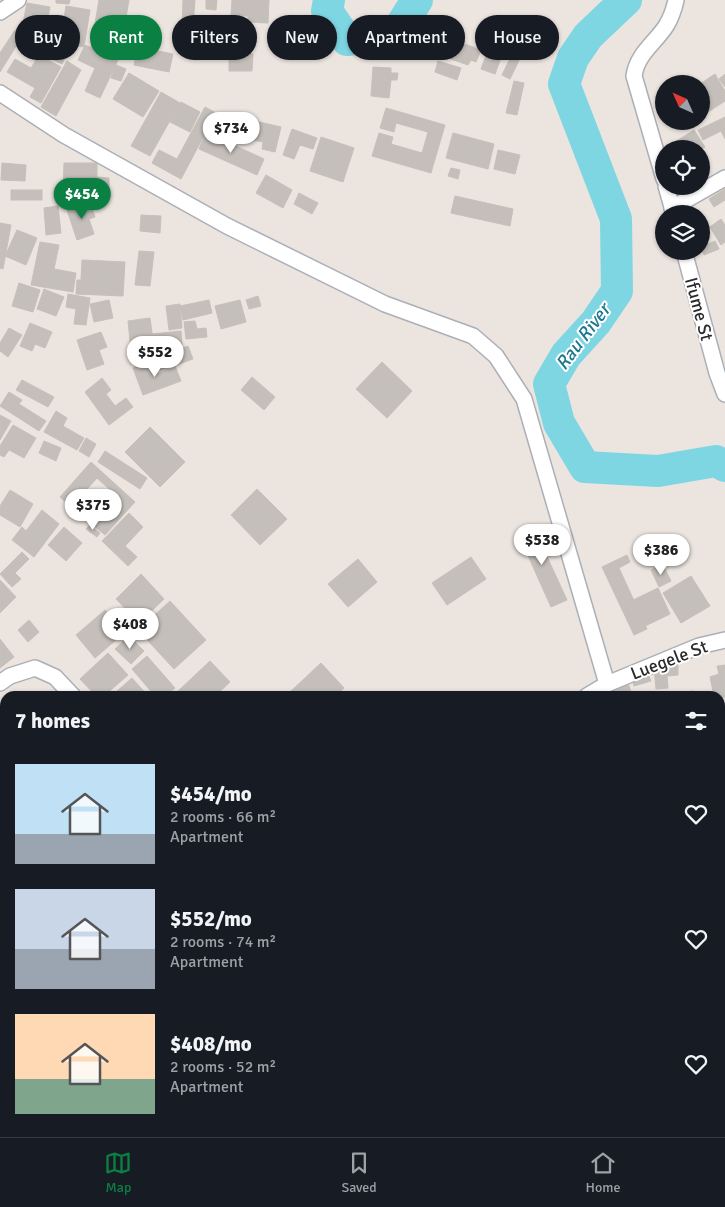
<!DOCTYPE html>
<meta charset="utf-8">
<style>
body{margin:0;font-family:Signika,sans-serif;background:#242831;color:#f1f3f6;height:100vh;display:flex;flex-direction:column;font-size:19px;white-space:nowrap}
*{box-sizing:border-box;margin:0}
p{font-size:16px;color:#9ea1a6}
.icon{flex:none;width:28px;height:28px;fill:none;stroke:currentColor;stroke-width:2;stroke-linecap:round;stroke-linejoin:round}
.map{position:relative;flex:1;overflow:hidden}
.details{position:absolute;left:0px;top:691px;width:725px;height:446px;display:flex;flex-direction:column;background:#171b24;border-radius:15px 15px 0 0;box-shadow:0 1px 4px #0004}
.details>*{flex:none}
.top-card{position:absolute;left:15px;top:15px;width:695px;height:45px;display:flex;gap:10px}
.needle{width:32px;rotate:315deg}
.controls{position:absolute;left:655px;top:75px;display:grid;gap:10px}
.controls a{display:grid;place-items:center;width:55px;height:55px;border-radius:50%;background:#171b24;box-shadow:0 1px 4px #0004;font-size:25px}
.price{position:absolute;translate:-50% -42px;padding:0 11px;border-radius:18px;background:#fff;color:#222;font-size:16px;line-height:32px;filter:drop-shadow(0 1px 2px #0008)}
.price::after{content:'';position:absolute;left:50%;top:30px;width:15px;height:11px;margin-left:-8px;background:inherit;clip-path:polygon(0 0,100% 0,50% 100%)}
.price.on{background:#0b8043;color:#fff}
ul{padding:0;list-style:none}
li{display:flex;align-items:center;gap:15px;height:125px;padding:0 15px}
li span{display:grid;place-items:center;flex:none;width:140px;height:100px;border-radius:0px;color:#555}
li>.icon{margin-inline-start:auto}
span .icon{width:60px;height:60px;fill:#fffc;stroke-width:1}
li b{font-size:21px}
h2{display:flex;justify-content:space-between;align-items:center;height:60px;padding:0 15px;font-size:21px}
.tag{padding:0 18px;border-radius:22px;background:#171b24;box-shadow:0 1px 4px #0004;font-size:18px;line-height:45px}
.tag.on{background:#0b8043;color:#fff}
.tab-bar{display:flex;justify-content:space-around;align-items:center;height:70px;border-top:1px solid #363941;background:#171b24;font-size:14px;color:#9ea1a6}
.tab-bar a{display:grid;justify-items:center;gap:2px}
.tab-bar .on{color:#0b8043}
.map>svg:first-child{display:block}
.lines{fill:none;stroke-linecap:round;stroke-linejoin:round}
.stream{stroke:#7ed6e2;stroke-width:5.5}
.river{stroke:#7ed6e2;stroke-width:32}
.building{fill:#c4bfba;stroke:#c7c0b9}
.minor-casing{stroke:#acafb6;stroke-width:18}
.path{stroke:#c4c4c4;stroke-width:3;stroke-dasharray:4 2.5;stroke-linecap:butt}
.minor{stroke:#fff;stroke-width:15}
.labels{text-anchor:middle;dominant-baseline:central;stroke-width:4;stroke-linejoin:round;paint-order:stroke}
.street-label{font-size:18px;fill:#2b2b2b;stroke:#fff}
.water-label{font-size:19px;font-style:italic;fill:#1c788f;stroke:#fff}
</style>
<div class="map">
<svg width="725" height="1137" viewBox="0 0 725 1137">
<rect width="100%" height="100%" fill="#ebe4df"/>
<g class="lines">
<g class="stream">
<polyline points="720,966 725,972"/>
<polyline points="442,1137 443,1132"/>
</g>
<g class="river">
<polyline points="329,0 327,11 347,40 395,35 417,0"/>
<polyline points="626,0 588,36 573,58 564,84 616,219 617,291 596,322 566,355 549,384 559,423 585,467 658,471 716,461 725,466"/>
</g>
</g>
<g class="building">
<polygon points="56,0 70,0 69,4 56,3"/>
<polygon points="99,0 129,0 120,52 91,47"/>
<polygon points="183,0 195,0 193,26 182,25"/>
<polygon points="206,0 217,0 216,10 206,9"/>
<polygon points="232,0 269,0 268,23 248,22 248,16 231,15"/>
<polygon points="27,3 50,7 48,18 58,19 55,34 22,28"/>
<polygon points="66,6 90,10 84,47 60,42"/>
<polygon points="15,30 23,35 0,72 0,53"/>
<polygon points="495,31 515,39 510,52 504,50 495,74 481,69"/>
<polygon points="26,32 68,52 62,64 20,44"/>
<polygon points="454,40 481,50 476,62 471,60 468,65 448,58"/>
<polygon points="517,44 525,48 510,79 502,75"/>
<polygon points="85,45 118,60 100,98 85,91 95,68 78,60"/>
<polygon points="138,47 173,54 169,72 134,65"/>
<polygon points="229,53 253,54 252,71 229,71"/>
<polygon points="39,55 61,67 41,103 30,97 35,88 7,72 15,59 31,68"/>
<polygon points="67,61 81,70 56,116 41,107"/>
<polygon points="438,61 461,68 457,80 435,72"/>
<polygon points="116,65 126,69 121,81 111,78"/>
<polygon points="373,67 391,68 391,73 398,73 397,80 391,80 389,98 371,96"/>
<polygon points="129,73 159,91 143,117 113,99"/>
<polygon points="715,74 725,91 725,101 702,116 700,84"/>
<polygon points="725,74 725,87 719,79"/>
<polygon points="514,81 524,83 517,115 506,113"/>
<polygon points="161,92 180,103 150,156 131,146"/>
<polygon points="181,102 200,112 190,132 170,122"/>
<polygon points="205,107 216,113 181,179 152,163 159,150 177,159"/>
<polygon points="386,108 445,125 431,173 372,156 379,133 393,137 391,144 422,153 428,132 396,123 394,132 380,128"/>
<polygon points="230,115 281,127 275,152 262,149 263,142 252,140 253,136 226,129"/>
<polygon points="725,117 725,139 721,131 703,140 698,130"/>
<polygon points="292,129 317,138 313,149 300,145 294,159 283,155"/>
<polygon points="694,130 705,147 701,149 664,149"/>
<polygon points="206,132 264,159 257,175 199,149"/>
<polygon points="453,133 494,144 488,169 446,158"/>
<polygon points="321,137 354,148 343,182 310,171"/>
<polygon points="498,150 520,155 515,174 494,169"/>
<polygon points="2,163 26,165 25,181 1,180"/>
<polygon points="64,163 97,163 97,177 109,178 109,192 63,192"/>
<polygon points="451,168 460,170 458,179 448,176"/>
<polygon points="266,175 292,190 283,208 256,193"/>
<polygon points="725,189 725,200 714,207 709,199"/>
<rect x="11" y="190" width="31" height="10"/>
<polygon points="299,193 318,203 312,214 294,204"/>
<polygon points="455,196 513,209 510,226 451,213"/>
<polygon points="90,202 95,217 89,219 94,234 77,240 67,210"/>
<polygon points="58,206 61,233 46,235 44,208"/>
<polygon points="141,215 161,216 160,233 140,231"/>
<polygon points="721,219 725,225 725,242 721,245 710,227"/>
<polygon points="0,223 11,225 3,269 0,268"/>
<polygon points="17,230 37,238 26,265 5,256"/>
<polygon points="715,241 719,249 704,255 701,247"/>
<polygon points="40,242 59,245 54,269 76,273 73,292 31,285"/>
<polygon points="139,251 154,252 150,286 135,285"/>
<polygon points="82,260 125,262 123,296 76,294 77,280 81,280"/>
<polygon points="19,283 40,290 33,312 12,306"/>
<polygon points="44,289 64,297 56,316 37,309"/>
<polygon points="68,294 90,298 86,325 74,324 76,309 66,307"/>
<polygon points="258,296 261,306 249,309 246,300"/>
<polygon points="109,300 113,318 94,322 90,304"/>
<polygon points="209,300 212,313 183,320 180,306"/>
<polygon points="240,300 246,322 221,329 215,306"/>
<polygon points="180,304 182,328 169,330 166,306"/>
<polygon points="150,318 153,340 144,341 145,349 131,351 128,321"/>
<polygon points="195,321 197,329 206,328 207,337 186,339 184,322"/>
<polygon points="30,323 52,332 45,348 35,344 32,351 20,346"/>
<polygon points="9,328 22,335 8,357 0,351 0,343"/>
<polygon points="181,331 182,345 148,348 148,343 153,343 152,334"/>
<polygon points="101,332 107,347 99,350 104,364 87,370 77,340"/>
<polygon points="188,346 193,359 159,371 155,359"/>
<polygon points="151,361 156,374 175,366 181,381 143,395 133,368"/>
<polygon points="382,362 412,391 387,418 356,389"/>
<polygon points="252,377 275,397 264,410 241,390"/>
<polygon points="102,378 111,390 106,394 115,406 126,398 133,407 109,425 85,392"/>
<polygon points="22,380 54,397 48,407 16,390"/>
<polygon points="9,392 22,400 19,404 46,421 39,431 0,406"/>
<polygon points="56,411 67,418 63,426 84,438 77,450 44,432"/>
<polygon points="0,415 11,421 0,440"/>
<polygon points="13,425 36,438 24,458 9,450 4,457 0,455 0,446"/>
<polygon points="150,427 185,462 160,487 125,452"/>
<polygon points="86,438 96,444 89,457 79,451"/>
<polygon points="44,441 61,448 56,461 39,453"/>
<polygon points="105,451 147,478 140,489 98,462"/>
<polygon points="91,462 135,502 105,535 93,525 118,497 97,478 71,507 60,497"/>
<polygon points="257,489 287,519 260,545 231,515"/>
<polygon points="10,490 33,504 20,527 0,515 0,506"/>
<polygon points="42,510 59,524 34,557 12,540 22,527 26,531"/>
<polygon points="129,513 143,527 125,546 137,557 128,566 102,541"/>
<polygon points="532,524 567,600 551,607 517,531"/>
<polygon points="90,525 100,533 97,537 86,529"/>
<polygon points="64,527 82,543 66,561 48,545"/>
<polygon points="22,552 29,559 15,573 21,579 12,587 0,574"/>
<polygon points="627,555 630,562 619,568 647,629 634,635 602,567"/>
<polygon points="471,557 486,579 447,605 432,583"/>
<polygon points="358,559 377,582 348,607 328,584"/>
<polygon points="663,565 671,581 659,587 651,570"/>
<polygon points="141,574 164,599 139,623 116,599"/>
<polygon points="691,576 710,606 681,623 663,593"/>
<polygon points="0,580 16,597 0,613"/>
<polygon points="658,588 670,614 639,629 627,603"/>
<polygon points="170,601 206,640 174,669 138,630"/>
<polygon points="105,610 124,633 95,658 76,635"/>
<polygon points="29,620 39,632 28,642 18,630"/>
<polygon points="129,636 144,651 131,664 115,649"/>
<polygon points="0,639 14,657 0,668"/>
<polygon points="108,653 128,675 104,696 96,696 80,679"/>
<polygon points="147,656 175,688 165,696 155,696 132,669"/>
<polygon points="210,661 230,682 215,696 179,696 176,693"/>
<polygon points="321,663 344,688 336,696 294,696 290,692"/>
<polygon points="678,665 678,675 667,676 668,688 656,689 654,667"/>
<polygon points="725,665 725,697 720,698 720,696 714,696 710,677 719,674 717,666"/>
<polygon points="647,671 651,681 634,686 631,675"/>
<polygon points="132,678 148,696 120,696 116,692"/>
<polygon points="627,679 632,696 608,696 604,685"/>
<polygon points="693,691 694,696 663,696 663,695"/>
<polygon points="0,834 5,841 5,885 0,878"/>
<polygon points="720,851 725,852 725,879 720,878"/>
<polygon points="5,949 5,962 0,965 0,952"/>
<polygon points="0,976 5,990 5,1002 0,1004"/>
<polygon points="725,1108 725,1130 723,1131 720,1125 720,1110"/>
<polygon points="6,1132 11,1132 13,1137 0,1137"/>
<polygon points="205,1132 225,1132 227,1134 225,1137 201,1137"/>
<polygon points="237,1132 258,1132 254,1137 238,1137 236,1134"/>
<polygon points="367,1132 410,1132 407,1137 374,1137"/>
</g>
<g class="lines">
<defs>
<g id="minor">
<polyline points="0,12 18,0"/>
<polyline points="0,93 64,135 227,226 385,304 473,336 496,356 524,399 607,684"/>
<path d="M 664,179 L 634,76 C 637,54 655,43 666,26 C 671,18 674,9 676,0"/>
<polyline points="666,186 674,214"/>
<polyline points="672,208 725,178"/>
<polyline points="684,251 717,373 725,394"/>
<polyline points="0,683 10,676 35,668 55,677 73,696"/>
<polyline points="587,696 607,684 699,646 725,640"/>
<polyline points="0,1096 5,1097"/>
<polyline points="149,1132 154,1137"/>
</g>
</defs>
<use href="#minor" class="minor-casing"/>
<polyline class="path" points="0,942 5,940"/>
<use href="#minor" class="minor"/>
</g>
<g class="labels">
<g class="street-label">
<text transform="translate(699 309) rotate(75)">Ifume St</text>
<text transform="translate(669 660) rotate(-21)">Luegele St</text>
</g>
<g class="water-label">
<text transform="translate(583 337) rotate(-53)">Rau River</text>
</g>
</g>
</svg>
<div class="controls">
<a><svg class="needle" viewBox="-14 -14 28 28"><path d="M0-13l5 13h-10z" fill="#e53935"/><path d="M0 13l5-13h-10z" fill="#9ea1a6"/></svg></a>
<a><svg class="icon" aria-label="locate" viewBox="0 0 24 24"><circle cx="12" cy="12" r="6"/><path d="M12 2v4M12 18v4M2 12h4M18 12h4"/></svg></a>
<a><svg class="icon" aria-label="layers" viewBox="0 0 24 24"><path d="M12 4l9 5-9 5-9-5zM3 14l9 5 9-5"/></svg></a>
</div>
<b class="price" style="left:231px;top:154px">$734</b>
<b class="price on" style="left:82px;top:220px">$454</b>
<b class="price" style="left:155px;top:378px">$552</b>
<b class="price" style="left:93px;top:531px">$375</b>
<b class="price" style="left:542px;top:566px">$538</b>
<b class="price" style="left:661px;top:576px">$386</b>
<b class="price" style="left:130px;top:650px">$408</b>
<div class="top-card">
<a class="tag">Buy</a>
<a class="tag on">Rent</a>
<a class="tag">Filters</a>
<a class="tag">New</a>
<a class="tag">Apartment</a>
<a class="tag">House</a>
</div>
<section class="details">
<h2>7 homes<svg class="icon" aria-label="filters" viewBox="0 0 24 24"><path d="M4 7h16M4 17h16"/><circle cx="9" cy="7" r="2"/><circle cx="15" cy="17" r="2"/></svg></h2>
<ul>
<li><span style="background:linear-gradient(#bfe0f5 70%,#9aa5b1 0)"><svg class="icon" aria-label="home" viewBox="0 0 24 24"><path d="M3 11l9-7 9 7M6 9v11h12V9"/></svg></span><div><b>$454/mo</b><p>2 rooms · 66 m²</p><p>Apartment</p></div><svg class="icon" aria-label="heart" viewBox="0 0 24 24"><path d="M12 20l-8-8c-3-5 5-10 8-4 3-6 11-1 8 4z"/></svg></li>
<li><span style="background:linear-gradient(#c9d6e8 60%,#9aa5b1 0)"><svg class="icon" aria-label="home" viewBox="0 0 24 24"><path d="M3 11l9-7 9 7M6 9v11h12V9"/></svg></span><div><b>$552/mo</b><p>2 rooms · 74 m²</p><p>Apartment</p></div><svg class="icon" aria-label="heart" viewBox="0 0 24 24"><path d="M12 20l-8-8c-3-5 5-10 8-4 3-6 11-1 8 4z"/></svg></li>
<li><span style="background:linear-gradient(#ffd9b3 65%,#7fa58c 0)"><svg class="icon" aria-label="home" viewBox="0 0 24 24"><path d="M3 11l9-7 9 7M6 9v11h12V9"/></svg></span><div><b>$408/mo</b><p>2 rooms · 52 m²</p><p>Apartment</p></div><svg class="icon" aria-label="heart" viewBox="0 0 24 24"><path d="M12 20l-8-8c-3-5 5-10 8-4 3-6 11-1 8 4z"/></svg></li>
</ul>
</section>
</div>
<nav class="tab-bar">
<a class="on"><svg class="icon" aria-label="map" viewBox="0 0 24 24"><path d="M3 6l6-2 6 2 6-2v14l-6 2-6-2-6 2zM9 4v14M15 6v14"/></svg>Map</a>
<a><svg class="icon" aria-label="saved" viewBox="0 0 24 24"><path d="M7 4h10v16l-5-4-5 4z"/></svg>Saved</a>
<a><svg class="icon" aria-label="home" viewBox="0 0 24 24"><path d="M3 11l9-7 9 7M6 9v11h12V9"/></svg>Home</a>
</nav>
